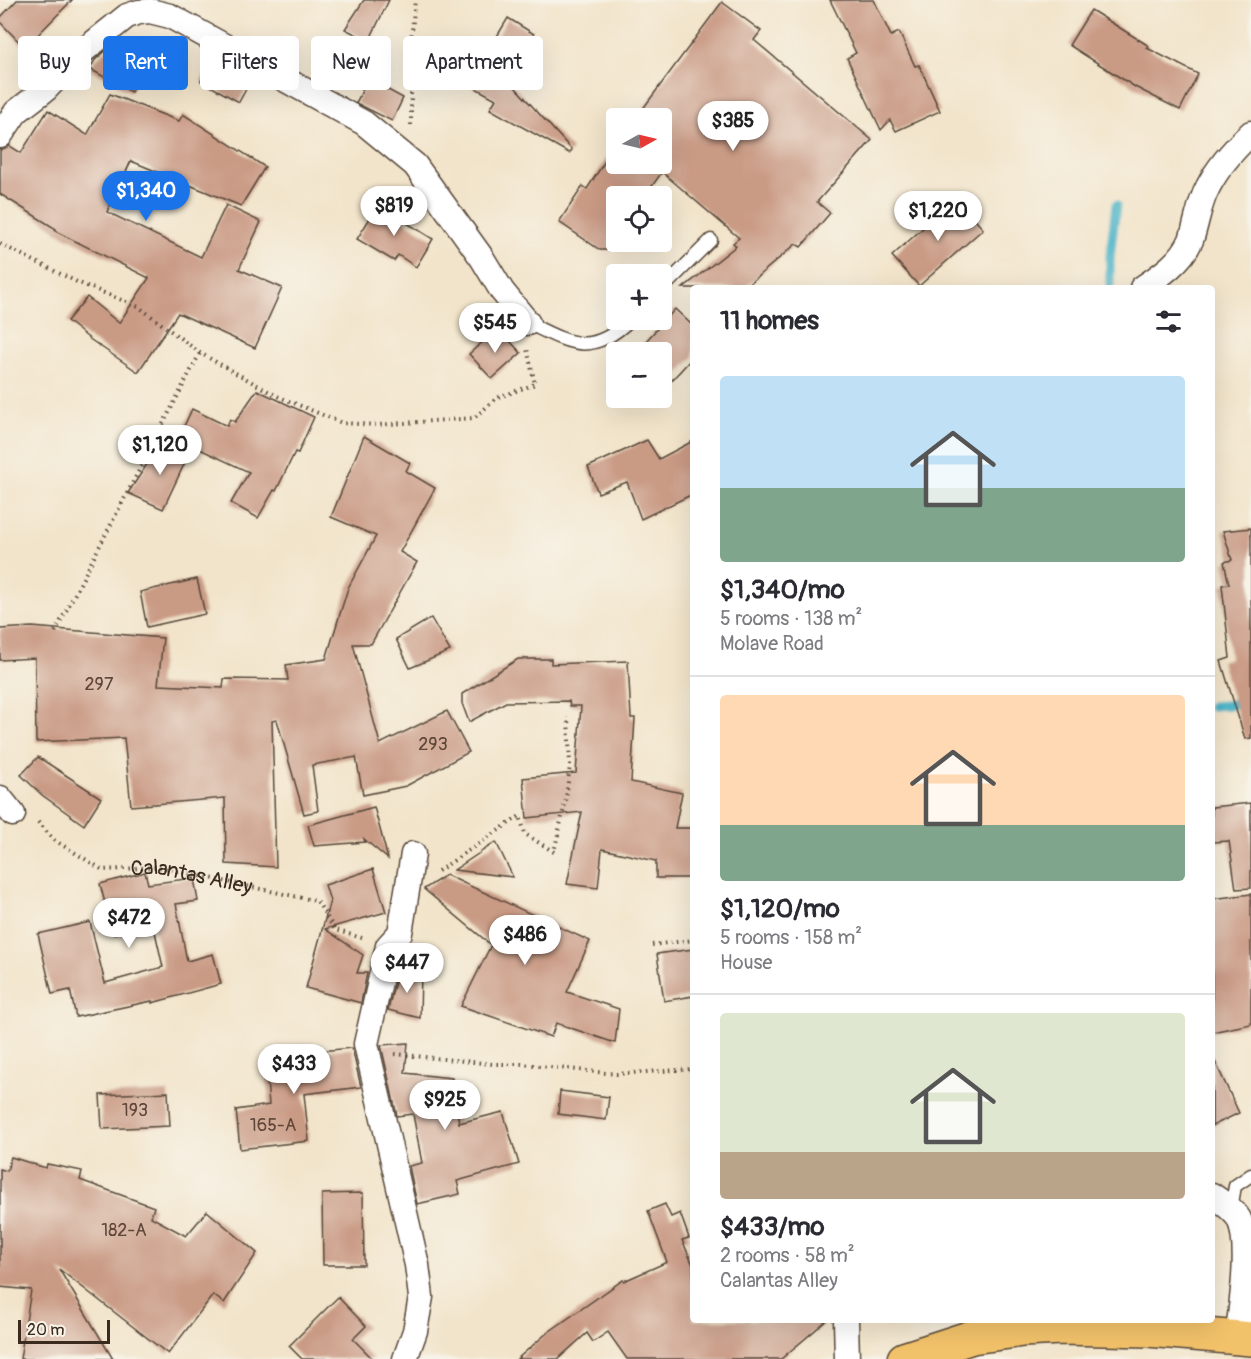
<!DOCTYPE html>
<meta charset="utf-8">
<style>
body{margin:0;font-family:Pangolin,sans-serif;background:#f7f7f7;color:#2b2b33;height:100vh;display:flex;flex-direction:column;font-size:22px;white-space:nowrap}
*{box-sizing:border-box;margin:0}
p{font-size:20px;color:#7c7c81}
.icon{flex:none;width:33px;height:33px;fill:none;stroke:currentColor;stroke-width:2;stroke-linecap:round;stroke-linejoin:round}
.map{position:relative;flex:1;overflow:hidden}
.details{position:absolute;left:690px;top:285px;width:525px;height:1038px;display:flex;flex-direction:column;background:#fff;border-radius:6px;box-shadow:0 6px 24px #0002}
.details>*{flex:none}
.banner{position:absolute;left:18px;top:36px;width:570px;height:54px;display:flex;gap:12px}
.needle{width:39px;rotate:82deg}
.buttons{position:absolute;left:606px;top:108px;display:grid;gap:12px}
.buttons a{display:grid;place-items:center;width:66px;height:66px;border-radius:6px;background:#fff;box-shadow:0 6px 24px #0002;font-size:30px}
.scale{position:absolute;left:18px;bottom:15px;width:92px;box-sizing:border-box;padding-left:6px;border:3px solid #3b2a1e;border-top:0;font-size:16px;line-height:21px;white-space:nowrap;color:#3b2a1e;-webkit-text-stroke:4px #f7f3e8;paint-order:stroke}
.price{position:absolute;translate:-50% -51px;padding:0 14px;border-radius:21px;background:#fff;color:#222;font-size:20px;line-height:39px;filter:drop-shadow(0 2px 3px #0008)}
.price::after{content:'';position:absolute;left:50%;top:36px;width:18px;height:14px;margin-left:-9px;background:inherit;clip-path:polygon(0 0,100% 0,50% 100%)}
.price.on{background:#1a73e8;color:#fff}
ul{padding:0;list-style:none}
li{display:grid;align-content:center;gap:12px;height:318px;padding:0 30px}
li+li{border-top:2px solid #e1e1e2}
li span{display:grid;place-items:center;height:186px;border-radius:6px;color:#555}
li>.icon{margin-inline-start:auto}
span .icon{width:108px;height:108px;fill:#fffc;stroke-width:1}
li b{font-size:26px}
h2{display:flex;justify-content:space-between;align-items:center;height:72px;padding:0 30px;font-size:26px}
.chip{padding:0 21px;border-radius:6px;background:#fff;box-shadow:0 6px 24px #0002;font-size:21px;line-height:54px}
.chip.on{background:#1a73e8;color:#fff}
.map>svg:first-child{display:block}
.lines{fill:none;stroke-linecap:round;stroke-linejoin:round}
.stream{stroke:#49b3c7;stroke-width:9}
.building{fill:#c99a84}
.lane-casing{stroke:#564638;stroke-width:15}
.street-casing{stroke:#564638;stroke-width:27}
.primary-casing{stroke:#564638;stroke-width:36}
.path{stroke:#564638;stroke-width:4;stroke-dasharray:1.5 4.5;stroke-linecap:butt}
.lane{stroke:#fff;stroke-width:12}
.street{stroke:#fff;stroke-width:24}
.primary{stroke:#f2c26a;stroke-width:33}
.labels{text-anchor:middle;dominant-baseline:central;stroke-width:5;stroke-linejoin:round;paint-order:stroke}
.number-label{font-size:18px;fill:#5e4638}
.street-label{font-size:21px;fill:#3b2a1e;stroke:#f7f3e8}
</style>
<div class="map">
<svg width="1251" height="1359" viewBox="0 0 1251 1359">
<rect width="100%" height="100%" fill="#f7f3e8"/>
<filter id="ink" filterUnits="userSpaceOnUse"><feTurbulence type="fractalNoise" baseFrequency=".0167" numOctaves="2"/><feDisplacementMap in="SourceGraphic" scale="12" xChannelSelector="R" yChannelSelector="G"/><feConvolveMatrix kernelMatrix="1 2 1 2 8 2 1 2 1" color-interpolation-filters="sRGB"/></filter>
<filter id="wash" filterUnits="userSpaceOnUse"><feTurbulence type="fractalNoise" baseFrequency=".008" numOctaves="4" result="noise"/><feDisplacementMap in="SourceGraphic" scale="24" xChannelSelector="R" yChannelSelector="G"/><feGaussianBlur stdDeviation="1.35" result="paint"/><feColorMatrix in="noise" values="0 0 0 0 0 0 0 0 0 0 0 0 0 0 0 0 0 1.4 0 .05"/><feComposite in="paint" operator="in"/></filter>
<g filter="url(#wash)">
<rect width="100%" height="100%" fill="#f2e4ca"/>
<g class="lines">
<g class="stream">
<polyline points="1110,288 1110,257 1116,205"/>
<polyline points="1212,706 1227,705 1248,701 1251,705"/>
</g>
</g>
<g id="blocks">
<g class="building">
<polygon points="17,0 72,0 25,48 0,22 0,18"/>
<polygon points="364,0 389,0 369,41 345,29"/>
<polygon points="830,0 874,0 891,36 899,32 915,66 919,65 940,111 896,131 890,120 881,130 847,58 856,53"/>
<polygon points="722,2 761,31 754,40 872,140 817,202 830,213 801,247 796,244 744,288 683,288 736,246 733,243 739,238 662,172 645,196 616,196 616,240 610,250 600,250 559,222 583,186 587,189 616,144 616,164 662,164 662,118 636,118"/>
<polygon points="1091,10 1149,46 1147,48 1198,74 1180,110 1135,87 1069,45"/>
<polygon points="508,18 534,34 518,61 490,48"/>
<polygon points="115,43 148,61 131,92 90,69 95,60"/>
<polygon points="486,55 572,150 569,153 490,109 496,99 468,84"/>
<polygon points="215,57 252,78 239,102 201,81"/>
<polygon points="368,79 403,98 392,121 356,103"/>
<polygon points="110,94 179,121 183,114 265,167 241,206 131,161 107,212 201,257 226,205 261,222 239,269 282,288 255,348 178,313 138,372 91,340 67,321 87,297 119,323 149,278 55,231 56,229 0,194 0,150 10,146 21,153 48,110 87,135"/>
<polygon points="956,198 983,229 919,286 892,256"/>
<polygon points="378,205 433,239 416,267 398,255 394,261 357,239"/>
<polygon points="675,309 693,326 693,357 662,391 662,352 636,352"/>
<polygon points="498,328 521,353 492,379 469,354"/>
<polygon points="257,390 314,417 298,453 295,452 276,491 274,490 258,518 231,503 249,472 178,439 192,409 227,426 230,419 235,422"/>
<polygon points="364,436 410,463 406,471 435,488 400,552 417,562 371,644 353,644 380,744 447,711 469,752 406,786 363,795 356,757 312,765 318,811 304,814 277,720 272,721 276,867 226,864 225,798 131,806 124,738 36,742 35,658 0,660 0,629 32,627 163,638 158,685 223,688 224,679 288,680 286,665 326,659 348,588 376,536 331,517"/>
<polygon points="163,440 188,456 163,509 128,493"/>
<polygon points="647,440 659,459 693,441 693,494 641,519 627,482 598,493 588,467"/>
<polygon points="1251,528 1251,738 1245,739 1221,661 1230,658 1222,585 1229,584 1224,562 1232,560 1223,531"/>
<polygon points="197,579 205,614 147,627 140,592"/>
<polygon points="431,618 450,651 410,668 396,639"/>
<polygon points="518,659 551,659 551,664 628,661 631,718 635,718 631,782 682,793 675,828 693,828 693,878 656,878 656,861 602,849 598,888 567,884 582,812 527,818 523,778 576,773 581,706 570,706 569,701 506,702 469,722 462,703 462,694"/>
<polygon points="38,757 101,798 84,825 42,795 21,775"/>
<polygon points="1251,803 1251,888 1236,889 1229,841 1212,842 1212,807"/>
<polygon points="374,807 388,859 364,839 365,842 314,846 308,825"/>
<polygon points="496,842 513,877 454,870"/>
<polygon points="373,869 386,912 325,929 363,955 357,973 367,973 361,1003 306,988 330,901 325,885"/>
<polygon points="145,872 148,884 194,878 198,901 176,904 187,961 213,954 221,984 152,1003 152,1001 76,1017 70,990 52,994 38,934 90,922 105,983 163,967 153,923 113,934 100,884"/>
<polygon points="446,875 590,941 567,992 619,1009 615,1043 556,1023 551,1037 461,1006 491,945 424,889"/>
<polygon points="1251,894 1251,1024 1212,1032 1212,899"/>
<polygon points="693,949 693,996 664,1001 657,954"/>
<polygon points="421,972 420,1018 388,1010 397,973"/>
<polygon points="408,1043 405,1073 452,1078 459,1123 503,1112 519,1164 457,1181 460,1194 417,1204 409,1166 422,1163 413,1114 397,1116 381,1045"/>
<polygon points="352,1048 361,1087 304,1094 309,1141 240,1149 236,1110 269,1105 265,1056"/>
<polygon points="1212,1055 1239,1113 1212,1126"/>
<polygon points="560,1091 609,1097 606,1120 558,1114"/>
<polygon points="168,1092 170,1126 102,1129 100,1095"/>
<polygon points="11,1157 46,1168 47,1164 82,1171 80,1180 154,1207 151,1217 186,1236 207,1211 257,1253 224,1303 213,1295 168,1354 59,1269 113,1359 20,1359 31,1290 0,1287 0,1169 7,1171"/>
<polygon points="363,1193 364,1265 323,1265 322,1194"/>
<polygon points="665,1204 671,1217 680,1213 689,1238 682,1240 693,1265 693,1320 827,1320 781,1359 627,1359 608,1332 593,1342 587,1333 558,1359 517,1359 547,1333 623,1280 624,1281 667,1262 648,1211"/>
<polygon points="338,1297 366,1326 353,1339 373,1359 302,1359 289,1346"/>
</g>
</g>
</g>
<g filter="url(#ink)">
<use href="#blocks" fill-opacity="0" stroke="#564638" stroke-width="1.5"/>
<g class="lines">
<defs>
<g id="lane">
<polyline points="662,289 711,240"/>
<path d="M 528,323 C 571,344 591,357 630,320"/>
<polyline points="1231,1209 1235,1186 1251,1175"/>
</g>
<g id="street">
<polyline points="0,136 16,112 46,89 77,56 127,16 139,12 150,11 170,16 364,123 415,165 482,258 502,291 528,323"/>
<path d="M 1142,288 C 1160,276 1182,261 1191,240 C 1197,223 1199,203 1208,187 C 1218,167 1235,148 1251,133"/>
<polyline points="0,798 13,814"/>
<path d="M 1212,1195 C 1222,1202 1233,1209 1239,1219 C 1251,1246 1241,1308 1237,1338"/>
<polyline points="846,1320 847,1359"/>
<polyline points="405,1359 415,1331 421,1297 417,1265 366,1044 388,946 400,933 413,854"/>
</g>
<polyline id="primary" points="904,1359 972,1337 1023,1330 1061,1328 1148,1330 1251,1339"/>
</defs>
<use href="#lane" class="lane-casing"/>
<use href="#street" class="street-casing"/>
<use href="#primary" class="primary-casing"/>
<g class="path">
<polyline points="411,125 411,41 415,0"/>
<polyline points="0,244 77,282 139,307 200,353 277,396 342,423 377,425 474,418 497,398 535,384 527,349"/>
<polyline points="55,632 200,353"/>
<path id="s1" d="M 38,822 L 54,840 L 103,870 L 158,867 L 317,901 L 335,930 L 362,938"/>
<polyline points="438,871 520,816 525,834 554,852 566,799 570,765 568,717"/>
<polyline points="652,945 693,940"/>
<polyline points="395,1054 493,1064 521,1064 616,1074 693,1069"/>
</g>
<use href="#lane" class="lane"/>
<use href="#street" class="street"/>
<use href="#primary" class="primary"/>
</g>
</g>
<g class="labels">
<g class="number-label">
<text x="99" y="684">297</text>
<text x="433" y="744">293</text>
<text x="135" y="1110">193</text>
<text x="273" y="1125">165-A</text>
<text x="124" y="1230">182-A</text>
</g>
<g class="street-label">
<text stroke="none"><textPath href="#s1" startOffset="171">Calantas Alley</textPath></text>
</g>
</g>
</svg>
<div class="buttons">
<a><svg class="needle" viewBox="-14 -14 28 28"><path d="M0-13l5 13h-10z" fill="#e53935"/><path d="M0 13l5-13h-10z" fill="#7c7c81"/></svg></a>
<a><svg class="icon" aria-label="locate" viewBox="0 0 24 24"><circle cx="12" cy="12" r="6"/><path d="M12 2v4M12 18v4M2 12h4M18 12h4"/></svg></a>
<a>+</a>
<a>−</a>
</div>
<div class="scale">20 m</div>
<b class="price" style="left:733px;top:152px">$385</b>
<b class="price on" style="left:146px;top:222px">$1,340</b>
<b class="price" style="left:394px;top:237px">$819</b>
<b class="price" style="left:938px;top:242px">$1,220</b>
<b class="price" style="left:495px;top:354px">$545</b>
<b class="price" style="left:160px;top:476px">$1,120</b>
<b class="price" style="left:129px;top:949px">$472</b>
<b class="price" style="left:525px;top:966px">$486</b>
<b class="price" style="left:407px;top:994px">$447</b>
<b class="price" style="left:294px;top:1095px">$433</b>
<b class="price" style="left:445px;top:1131px">$925</b>
<div class="banner">
<a class="chip">Buy</a>
<a class="chip on">Rent</a>
<a class="chip">Filters</a>
<a class="chip">New</a>
<a class="chip">Apartment</a>
</div>
<section class="details">
<h2>11 homes<svg class="icon" aria-label="filters" viewBox="0 0 24 24"><path d="M4 7h16M4 17h16"/><circle cx="9" cy="7" r="2"/><circle cx="15" cy="17" r="2"/></svg></h2>
<ul>
<li><span style="background:linear-gradient(#bfe0f5 60%,#7fa58c 0)"><svg class="icon" aria-label="home" viewBox="0 0 24 24"><path d="M3 11l9-7 9 7M6 9v11h12V9"/></svg></span><div><b>$1,340/mo</b><p>5 rooms · 138 m²</p><p>Molave Road</p></div></li>
<li><span style="background:linear-gradient(#ffd9b3 70%,#7fa58c 0)"><svg class="icon" aria-label="home" viewBox="0 0 24 24"><path d="M3 11l9-7 9 7M6 9v11h12V9"/></svg></span><div><b>$1,120/mo</b><p>5 rooms · 158 m²</p><p>House</p></div></li>
<li><span style="background:linear-gradient(#dfe7d0 75%,#b9a48a 0)"><svg class="icon" aria-label="home" viewBox="0 0 24 24"><path d="M3 11l9-7 9 7M6 9v11h12V9"/></svg></span><div><b>$433/mo</b><p>2 rooms · 58 m²</p><p>Calantas Alley</p></div></li>
</ul>
</section>
</div>
